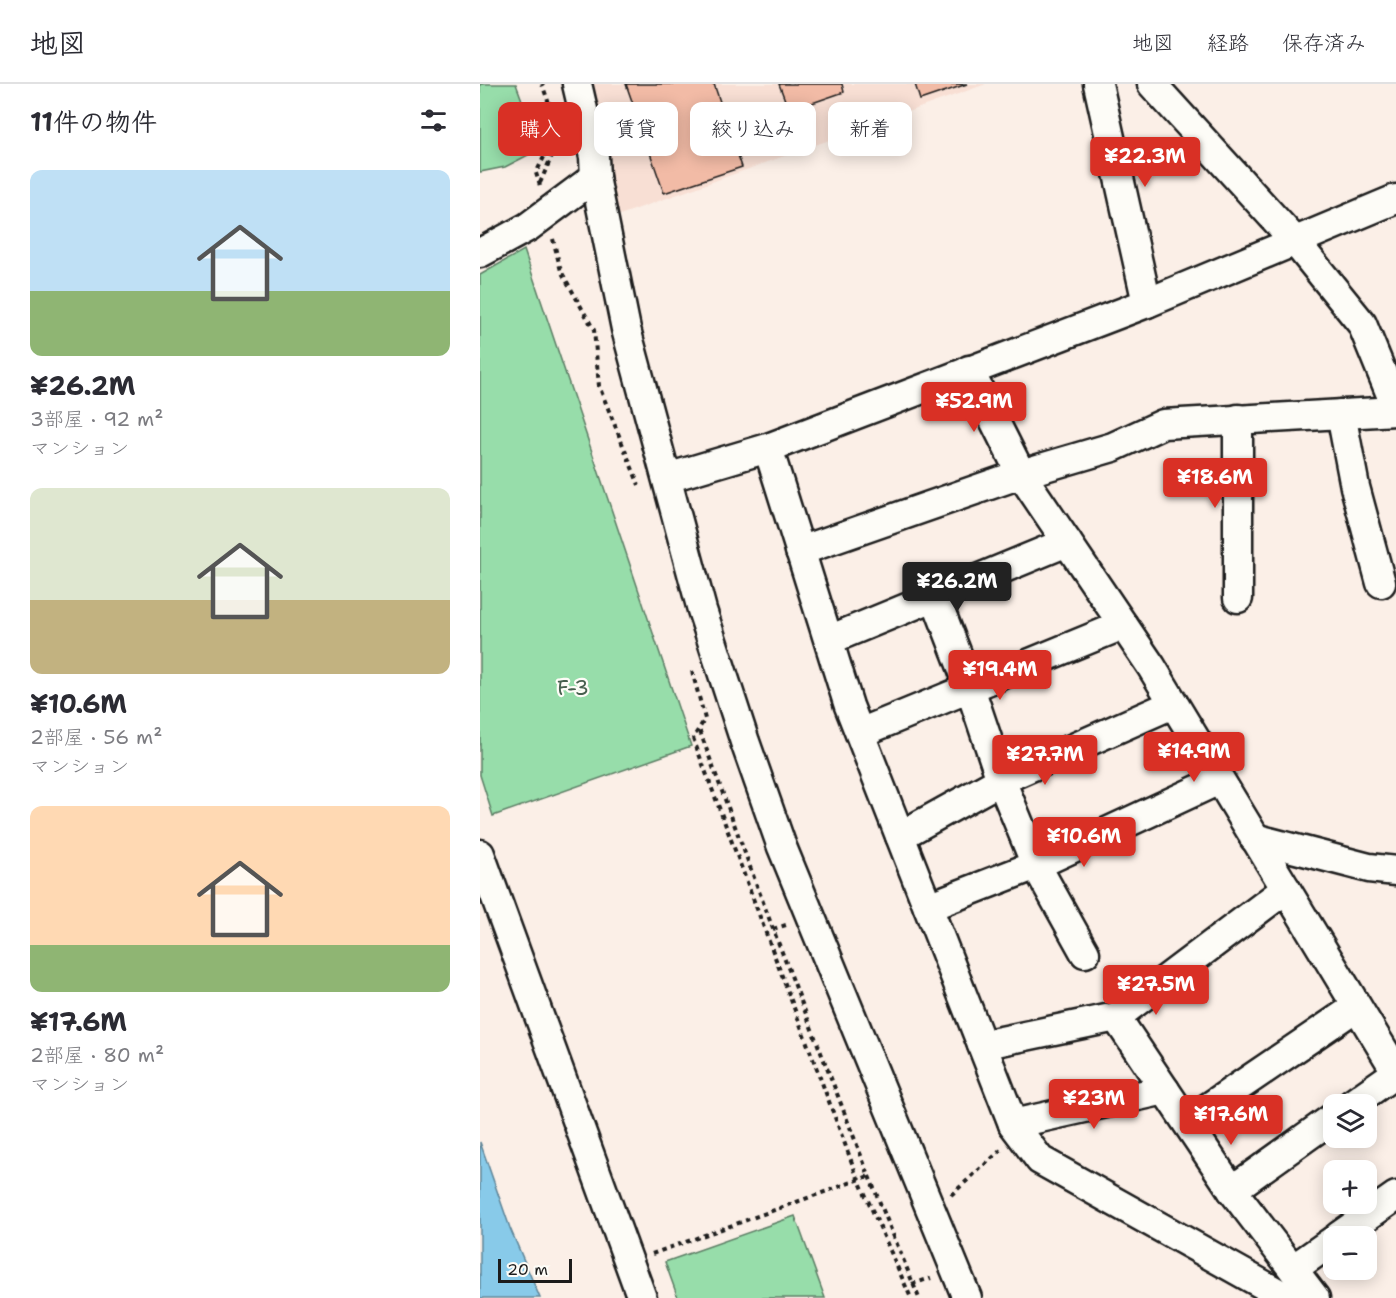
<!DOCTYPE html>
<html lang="ja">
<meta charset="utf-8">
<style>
body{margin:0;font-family:"Shantell Sans","Klee One",sans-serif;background:#f7f7f7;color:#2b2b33;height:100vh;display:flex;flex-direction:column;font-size:22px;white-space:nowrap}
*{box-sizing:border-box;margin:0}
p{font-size:20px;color:#7c7c81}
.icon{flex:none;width:33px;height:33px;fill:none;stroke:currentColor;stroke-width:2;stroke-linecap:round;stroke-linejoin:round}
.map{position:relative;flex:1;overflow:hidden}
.panel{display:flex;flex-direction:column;background:#fff;width:480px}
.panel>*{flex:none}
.top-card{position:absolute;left:18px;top:18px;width:570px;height:54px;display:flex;gap:12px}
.controls{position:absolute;left:843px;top:1010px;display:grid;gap:12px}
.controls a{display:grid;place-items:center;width:54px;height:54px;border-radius:12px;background:#fff;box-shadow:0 3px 15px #0003;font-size:30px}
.scale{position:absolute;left:18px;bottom:15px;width:74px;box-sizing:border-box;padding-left:6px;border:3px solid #1c1c1c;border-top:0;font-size:16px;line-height:21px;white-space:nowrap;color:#1c1c1c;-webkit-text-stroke:4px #fdfcf7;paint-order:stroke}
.price{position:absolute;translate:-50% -51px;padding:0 14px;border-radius:6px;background:#d93025;color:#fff;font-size:20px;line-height:39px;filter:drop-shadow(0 2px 3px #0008)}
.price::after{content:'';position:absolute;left:50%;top:36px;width:18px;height:14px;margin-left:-9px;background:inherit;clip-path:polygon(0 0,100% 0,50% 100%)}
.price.active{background:#222;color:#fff}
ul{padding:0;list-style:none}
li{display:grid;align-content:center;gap:12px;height:318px;padding:0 30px}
li span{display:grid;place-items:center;height:186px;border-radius:12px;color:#555}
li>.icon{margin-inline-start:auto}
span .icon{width:108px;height:108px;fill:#fffc;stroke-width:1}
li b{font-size:26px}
h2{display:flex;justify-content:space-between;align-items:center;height:72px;padding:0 30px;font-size:26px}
.pill{padding:0 21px;border-radius:12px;background:#fff;box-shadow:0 3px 15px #0003;font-size:21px;line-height:54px}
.pill.active{background:#d93025;color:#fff}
header{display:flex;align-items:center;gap:36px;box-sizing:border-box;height:84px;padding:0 30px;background:#fff;border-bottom:2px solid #e1e1e2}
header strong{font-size:28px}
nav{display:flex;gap:33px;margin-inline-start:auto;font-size:21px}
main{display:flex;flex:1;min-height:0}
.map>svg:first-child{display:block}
.built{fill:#f8dfd4}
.green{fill:#97ddaa;stroke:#5a7c63;stroke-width:1.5}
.water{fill:#88cae9;stroke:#5d8497;stroke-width:1.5}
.building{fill:#f2bba6;stroke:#1c1c1c;stroke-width:1.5}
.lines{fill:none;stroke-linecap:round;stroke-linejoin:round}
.minor-casing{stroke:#1c1c1c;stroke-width:33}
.path{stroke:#1c1c1c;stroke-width:4;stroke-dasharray:4.5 4.5;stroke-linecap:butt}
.minor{stroke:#fdfcf7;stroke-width:28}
.labels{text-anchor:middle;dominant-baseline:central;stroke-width:4.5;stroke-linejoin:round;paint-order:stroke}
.park-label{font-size:21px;fill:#47604e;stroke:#fdfcf7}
</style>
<header>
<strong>地図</strong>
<nav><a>地図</a><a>経路</a><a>保存済み</a></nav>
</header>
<main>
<section class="panel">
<h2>11件の物件<svg class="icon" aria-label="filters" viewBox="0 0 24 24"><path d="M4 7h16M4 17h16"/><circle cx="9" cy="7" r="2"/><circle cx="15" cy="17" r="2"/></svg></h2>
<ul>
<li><span style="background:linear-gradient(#bfe0f5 65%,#8fb573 0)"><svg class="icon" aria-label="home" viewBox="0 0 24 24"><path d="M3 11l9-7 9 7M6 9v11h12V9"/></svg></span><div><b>¥26.2M</b><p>3部屋 · 92 m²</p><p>マンション</p></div></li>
<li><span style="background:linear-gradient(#dfe7d0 60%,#c2b280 0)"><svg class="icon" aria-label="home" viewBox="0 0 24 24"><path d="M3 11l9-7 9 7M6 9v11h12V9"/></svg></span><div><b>¥10.6M</b><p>2部屋 · 56 m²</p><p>マンション</p></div></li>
<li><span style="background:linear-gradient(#ffd9b3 75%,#8fb573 0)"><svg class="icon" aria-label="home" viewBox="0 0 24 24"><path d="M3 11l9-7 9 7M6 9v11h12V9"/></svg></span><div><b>¥17.6M</b><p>2部屋 · 80 m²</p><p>マンション</p></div></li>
</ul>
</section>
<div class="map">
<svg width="916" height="1214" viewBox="0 0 916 1214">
<rect width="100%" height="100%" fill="#fbefe7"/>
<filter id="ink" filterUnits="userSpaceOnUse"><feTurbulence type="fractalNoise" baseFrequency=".0167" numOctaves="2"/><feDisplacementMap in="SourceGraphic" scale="12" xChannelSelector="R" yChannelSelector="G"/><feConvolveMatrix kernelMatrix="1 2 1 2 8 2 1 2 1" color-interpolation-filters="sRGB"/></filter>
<g filter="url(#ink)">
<polygon class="built" points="112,0 506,0 134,133"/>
<g class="green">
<polygon points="0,0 36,0 60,65 25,83 0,88"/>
<polygon points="44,166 211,662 13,732 0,691 0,191"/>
<polygon points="315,1132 345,1214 198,1214 185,1178"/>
</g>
<polygon class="water" points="0,1058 30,1144 60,1214 0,1214"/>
<g class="building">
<polygon points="146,0 234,0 262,83 184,109"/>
<polygon points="299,0 362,0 364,8 309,27"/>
<polygon points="435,0 487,0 440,16"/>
</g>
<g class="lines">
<defs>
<g id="minor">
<polyline points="97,0 114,73 115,93 146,245 222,526 265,658 302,763 487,1214"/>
<polyline points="618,0 667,219"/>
<polyline points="672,0 814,156 882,240 916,323"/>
<polyline points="0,169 48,143 115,93"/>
<polyline points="489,286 541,390 671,582 916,987"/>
<polyline points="861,330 875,403 901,499"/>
<polyline points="288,364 667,219 916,115"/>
<polyline points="187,394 288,364 369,622 533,1040 560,1076 807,1214"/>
<polyline points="320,467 541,390 633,363 683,340 916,327"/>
<polyline points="455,513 490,604 521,696 556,781 605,869"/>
<polyline points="758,514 758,335"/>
<polyline points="349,556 587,458"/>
<polyline points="380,649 643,541"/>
<polyline points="420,752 521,696 693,620"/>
<polyline points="774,754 889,784 916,787"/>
<polyline points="0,770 162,1214"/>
<polyline points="448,823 556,781 739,696"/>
<polyline points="636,933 752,1106 835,1214"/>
<polyline points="502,961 636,933 806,805"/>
<polyline points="872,1020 916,989"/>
<polyline points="707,1038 876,923"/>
<polyline points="533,1040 685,1006"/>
<polyline points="752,1106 854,1033"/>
<polyline points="859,1152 916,1112"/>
<polyline points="813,1185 854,1156"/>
</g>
</defs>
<use href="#minor" class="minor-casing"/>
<g class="path">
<polyline points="60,99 81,51"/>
<polyline points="60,102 56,89 78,45 62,0"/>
<polyline points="73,155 81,187 114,246 119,302 159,401"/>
<polyline points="212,587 225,635 213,654 375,1087 431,1214"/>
<polyline points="293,845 306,841"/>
<polyline points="389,1092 439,1214"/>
<polyline points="471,1111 521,1066"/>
<polyline points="172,1170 389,1092 293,845 219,645"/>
<polyline points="432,1200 451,1194"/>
</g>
<use href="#minor" class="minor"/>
</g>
</g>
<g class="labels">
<g class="park-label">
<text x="93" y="604">F-3</text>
</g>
</g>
</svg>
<div class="controls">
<a><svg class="icon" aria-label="layers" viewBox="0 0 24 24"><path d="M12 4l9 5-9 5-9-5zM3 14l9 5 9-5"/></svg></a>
<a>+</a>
<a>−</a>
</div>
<div class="scale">20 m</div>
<b class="price" style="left:665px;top:104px">¥22.3M</b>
<b class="price" style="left:494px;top:349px">¥52.9M</b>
<b class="price" style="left:735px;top:425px">¥18.6M</b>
<b class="price active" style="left:477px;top:529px">¥26.2M</b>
<b class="price" style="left:520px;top:617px">¥19.4M</b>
<b class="price" style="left:714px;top:699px">¥14.9M</b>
<b class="price" style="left:565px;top:702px">¥27.7M</b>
<b class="price" style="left:604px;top:784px">¥10.6M</b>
<b class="price" style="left:676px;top:932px">¥27.5M</b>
<b class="price" style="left:614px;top:1046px">¥23M</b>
<b class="price" style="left:751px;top:1062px">¥17.6M</b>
<div class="top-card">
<a class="pill active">購入</a>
<a class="pill">賃貸</a>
<a class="pill">絞り込み</a>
<a class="pill">新着</a>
</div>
</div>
</main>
